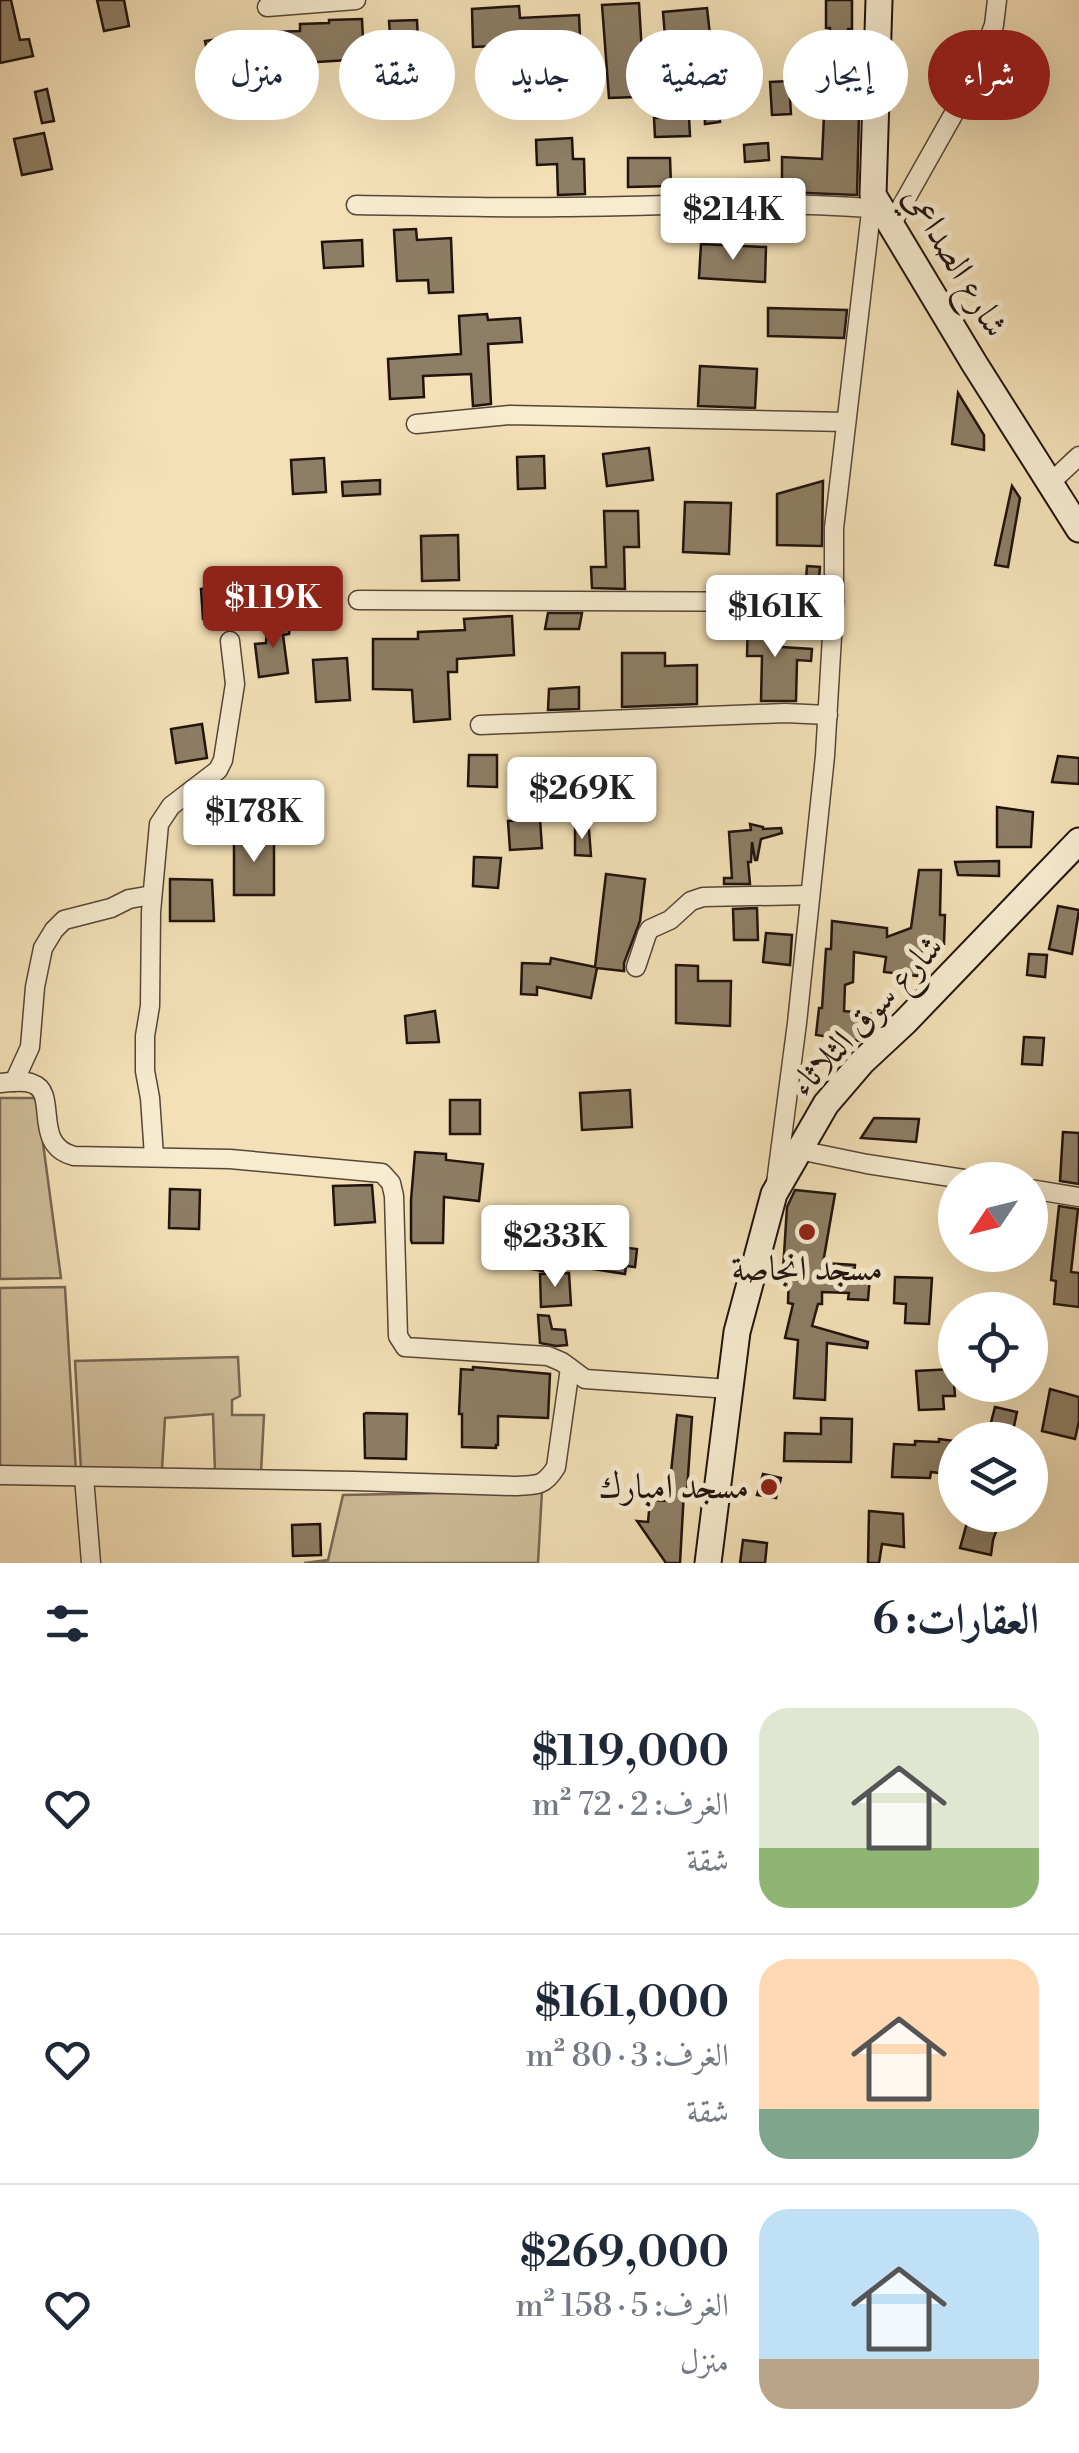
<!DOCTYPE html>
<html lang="ar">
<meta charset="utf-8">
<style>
body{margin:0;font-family:"Libre Bodoni",Amiri,serif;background:#f2f2f3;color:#1f2937;direction:rtl;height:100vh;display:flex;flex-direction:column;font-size:38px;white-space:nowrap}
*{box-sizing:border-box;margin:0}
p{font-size:32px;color:#747a83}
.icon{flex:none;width:55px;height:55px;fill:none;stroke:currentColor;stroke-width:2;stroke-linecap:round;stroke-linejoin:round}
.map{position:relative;height:1563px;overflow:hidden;direction:ltr}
.side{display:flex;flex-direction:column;background:#fff;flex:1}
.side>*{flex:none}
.hud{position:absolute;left:30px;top:30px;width:1020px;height:90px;direction:rtl;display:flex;gap:20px}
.needle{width:65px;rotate:235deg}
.buttons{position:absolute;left:938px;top:1162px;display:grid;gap:20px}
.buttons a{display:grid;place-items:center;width:110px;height:110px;border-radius:50%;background:#fff;box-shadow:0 10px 40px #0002;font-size:50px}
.price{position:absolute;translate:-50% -85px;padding:0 22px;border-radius:10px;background:#fff;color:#222;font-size:32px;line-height:65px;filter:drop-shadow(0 2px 5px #0008)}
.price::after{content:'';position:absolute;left:50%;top:60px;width:30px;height:22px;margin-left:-15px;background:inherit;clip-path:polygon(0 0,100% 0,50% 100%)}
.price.selected{background:#8f2418;color:#fff}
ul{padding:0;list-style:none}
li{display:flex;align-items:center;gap:30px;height:250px;padding:0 40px}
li+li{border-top:2px solid #e0e1e3}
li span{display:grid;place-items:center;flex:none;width:280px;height:200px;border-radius:30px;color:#555}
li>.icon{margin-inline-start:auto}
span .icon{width:120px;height:120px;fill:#fffc;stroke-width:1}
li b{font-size:42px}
h2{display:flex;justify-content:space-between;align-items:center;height:120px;padding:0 40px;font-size:42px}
.pill{padding:0 35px;border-radius:45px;background:#fff;box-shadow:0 10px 40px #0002;font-size:35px;line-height:90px}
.pill.selected{background:#8f2418;color:#fff}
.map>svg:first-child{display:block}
.green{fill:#cfbd99;stroke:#786854;stroke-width:2.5}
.building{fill:#8e7e65;stroke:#21130e;stroke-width:2.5}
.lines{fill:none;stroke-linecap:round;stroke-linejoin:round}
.street-casing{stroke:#564638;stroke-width:21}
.secondary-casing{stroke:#21130e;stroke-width:29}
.street{stroke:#f7ebd0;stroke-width:18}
.secondary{stroke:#f7ebd0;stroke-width:25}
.poi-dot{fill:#8f2418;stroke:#f7ebd0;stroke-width:4}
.labels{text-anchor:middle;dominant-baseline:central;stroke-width:10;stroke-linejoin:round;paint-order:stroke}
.street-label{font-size:35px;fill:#21130e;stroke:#f7ebd0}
.poi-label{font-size:35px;fill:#21130e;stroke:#f7ebd0}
</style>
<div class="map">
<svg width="1079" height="1563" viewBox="0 0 1079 1563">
<rect width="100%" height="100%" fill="#f3e0b6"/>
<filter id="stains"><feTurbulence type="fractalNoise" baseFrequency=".002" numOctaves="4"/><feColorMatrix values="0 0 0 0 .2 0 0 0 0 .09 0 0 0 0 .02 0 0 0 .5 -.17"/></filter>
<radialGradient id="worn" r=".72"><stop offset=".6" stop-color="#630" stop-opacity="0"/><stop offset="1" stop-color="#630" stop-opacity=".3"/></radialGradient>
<g class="green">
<polygon points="0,1098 37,1098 61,1278 0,1279"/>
<polygon points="65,1287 76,1472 0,1469 0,1288"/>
<polygon points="238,1357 240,1396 232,1400 232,1415 264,1415 261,1473 215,1472 213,1414 165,1418 162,1469 81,1470 75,1361"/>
<polygon points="542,1491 538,1563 304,1563 328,1560 343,1495"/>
</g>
<g class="building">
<polygon points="0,0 11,0 20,40 29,39 33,56 0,63"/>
<polygon points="97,0 124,0 129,26 104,31"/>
<polygon points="826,0 852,0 852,29 848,29 846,77 828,76 830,28 826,28"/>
<polygon points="639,3 642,54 635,54 636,97 609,98 602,5"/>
<polygon points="519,6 520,18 579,15 583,102 560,103 559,78 529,80 526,45 473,47 472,9"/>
<polygon points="707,8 711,44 698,45 702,76 680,78 677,48 666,49 663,12"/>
<polygon points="362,19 364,59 302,63 302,58 273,59 272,32 300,31 300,24 329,23 329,20"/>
<polygon points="417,20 419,61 392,62 389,21"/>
<polygon points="219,39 226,63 210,67 205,41"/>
<polygon points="789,81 791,114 772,115 770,82"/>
<polygon points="47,89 54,121 42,123 35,92"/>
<polygon points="719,95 720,122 705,124 704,96"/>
<polygon points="859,114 857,195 782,192 782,157 822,159 824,115"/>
<polygon points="689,117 690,136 655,137 654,118"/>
<polygon points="44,133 52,169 22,175 14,139"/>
<polygon points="572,138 573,159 584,159 585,194 558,195 557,164 537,165 536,140"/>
<polygon points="768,143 769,160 745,162 744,145"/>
<polygon points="628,158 670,158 671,186 628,187"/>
<polygon points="416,229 417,240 451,238 453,292 429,293 428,280 397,281 394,230"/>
<polygon points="362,240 363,266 324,268 322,242"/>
<polygon points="701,244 766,247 765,282 699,278"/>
<polygon points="768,308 847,310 844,338 768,336"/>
<polygon points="487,314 488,320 520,318 522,342 488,344 491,404 473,406 471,374 423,376 424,397 390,399 388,359 461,354 459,316"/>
<polygon points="700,366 757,369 755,408 698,406"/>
<polygon points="958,393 984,435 984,450 952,444"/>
<polygon points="649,448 653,480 607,486 603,454"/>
<polygon points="544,456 545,488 518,489 517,457"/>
<polygon points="324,458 326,492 293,494 291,460"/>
<polygon points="380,480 380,494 343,496 342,482"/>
<polygon points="823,481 822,546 777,545 777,494"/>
<polygon points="1012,486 1020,498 1008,567 995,565"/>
<polygon points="685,502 731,503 729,554 683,552"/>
<polygon points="604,511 638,511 639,547 624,547 625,589 592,588 591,567 606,567"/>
<polygon points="458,535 459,580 422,581 421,536"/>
<polygon points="807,566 820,567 818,589 777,589 778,577 806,580"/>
<polygon points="228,588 229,618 203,619 201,589"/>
<polygon points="548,613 582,613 579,629 545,629"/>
<polygon points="512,616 514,655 457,659 457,672 448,672 450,719 414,722 412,690 373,689 373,639 418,639 418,632 465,630 464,619"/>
<polygon points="748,620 782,622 782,647 812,649 811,661 797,660 796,701 761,701 762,656 747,656"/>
<polygon points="267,623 290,624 289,634 283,635 288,673 259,677 255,644 266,643"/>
<polygon points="622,653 665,653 665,666 697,665 697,704 622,707"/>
<polygon points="347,658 350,700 316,702 313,660"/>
<polygon points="579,687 579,709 548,710 549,689"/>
<polygon points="202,724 207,758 176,763 171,729"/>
<polygon points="469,755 497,755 497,787 468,786"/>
<polygon points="1058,756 1079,758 1079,784 1052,782"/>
<polygon points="247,792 244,825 195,823 197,802 208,794"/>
<polygon points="997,807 1033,812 1031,847 997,847"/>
<polygon points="540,819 542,848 510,850 508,821"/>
<polygon points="750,824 763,827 763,829 781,828 782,833 761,839 757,860 755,860 752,842 751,862 748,862 750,884 724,884 724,878 732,878 729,832 751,830"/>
<polygon points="575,827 589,830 591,856 575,855"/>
<polygon points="234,835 274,836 274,895 234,895"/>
<polygon points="474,857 501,858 498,888 473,886"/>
<polygon points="999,861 999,876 958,875 955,862"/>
<polygon points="919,870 941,870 940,915 945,915 944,944 923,943 918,976 884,972 886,957 854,952 853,982 845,985 844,1011 874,1014 869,1034 860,1041 816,1035 819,1008 822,1008 826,949 831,949 832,921 887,928 887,937 911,928"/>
<polygon points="606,874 645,879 640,921 624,963 624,971 597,968 591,998 537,987 537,995 521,994 522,963 550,964 551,958 595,967"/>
<polygon points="170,879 212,880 214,921 170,921"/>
<polygon points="1058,906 1079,910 1072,954 1049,949"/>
<polygon points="757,908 758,940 734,940 733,909"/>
<polygon points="766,933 792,935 790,965 763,962"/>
<polygon points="1029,954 1047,955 1045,977 1027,975"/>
<polygon points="676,965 698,966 698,981 731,981 730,1026 676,1023"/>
<polygon points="435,1011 439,1042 407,1043 405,1016"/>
<polygon points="1024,1037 1044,1038 1042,1065 1022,1064"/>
<polygon points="630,1090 632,1127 582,1130 580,1093"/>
<rect x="450" y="1100" width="30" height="34"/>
<polygon points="874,1118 919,1119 916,1142 861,1138"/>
<polygon points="1063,1132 1079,1133 1079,1184 1060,1181"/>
<polygon points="415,1152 446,1154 446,1160 483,1164 479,1201 444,1197 443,1243 412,1243 411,1240 411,1200"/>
<polygon points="372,1185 375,1222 335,1225 333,1186"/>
<polygon points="170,1189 200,1190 199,1229 169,1228"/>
<polygon points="795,1190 835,1194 823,1263 855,1265 854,1275 870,1276 868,1300 848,1299 849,1293 822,1292 822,1304 818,1304 812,1326 868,1342 867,1348 827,1343 825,1400 794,1398 798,1340 785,1338 793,1304 788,1303 789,1270 783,1270 787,1207"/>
<polygon points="1059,1206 1078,1209 1071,1272 1079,1273 1079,1307 1054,1304 1056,1281 1051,1280"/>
<polygon points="496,1218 526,1221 524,1244 549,1246 547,1272 496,1262"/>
<polygon points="596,1244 637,1249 635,1267 626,1266 625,1274 593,1269"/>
<polygon points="569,1273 571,1305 541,1307 540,1274"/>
<polygon points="895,1277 932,1278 929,1324 905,1323 906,1304 894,1303"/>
<polygon points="538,1315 549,1316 552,1329 565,1330 567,1345 556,1346 540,1343"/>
<polygon points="473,1367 550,1374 548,1418 498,1416 498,1445 496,1445 496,1448 462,1447 462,1414 459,1414 461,1369 473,1370"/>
<polygon points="953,1369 955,1396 943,1396 944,1409 919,1410 916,1371"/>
<polygon points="1050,1389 1079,1397 1079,1421 1075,1439 1042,1431"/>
<polygon points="995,1407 1017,1412 1012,1436 989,1430"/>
<polygon points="366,1413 407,1414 406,1459 365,1458 364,1414"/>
<polygon points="677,1415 692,1417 687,1491 684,1491 680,1563 666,1563 637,1521 648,1522 650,1500 668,1501"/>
<polygon points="821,1418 852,1419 851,1462 784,1461 785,1433 821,1434"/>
<polygon points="939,1439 955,1441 955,1475 931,1472 930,1478 892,1477 894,1444 915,1445 915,1441 939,1442"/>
<polygon points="763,1474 781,1478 776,1498 757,1495"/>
<polygon points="869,1511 903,1514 904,1547 882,1544 879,1563 868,1563"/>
<polygon points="968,1519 998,1526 993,1540 991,1555 960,1548"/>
<polygon points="320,1524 321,1555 293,1556 292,1525"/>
<polygon points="743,1540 767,1543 765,1563 740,1563"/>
</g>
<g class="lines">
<defs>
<g id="street">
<polyline points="267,7 356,0"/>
<path d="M 356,205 C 425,206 494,208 563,207 C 665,206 768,201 870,208"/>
<polyline points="891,225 975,76 994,25 997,0"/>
<polyline points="416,424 510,415 846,422"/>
<polyline points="1050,483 1079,456"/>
<polyline points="358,600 834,602"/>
<polyline points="480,725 785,713 828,715"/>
<polyline points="636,967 647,934 650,929 670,920 691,901 703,897 810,895"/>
<polyline points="14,1082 30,1047 35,987 43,948 54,930 64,920 111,908 129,899 152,895"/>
<path d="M 0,1083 C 10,1082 24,1080 33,1084 C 59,1093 31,1145 74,1156 L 230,1159 L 382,1173 L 391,1183 L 394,1196 L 398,1336 L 405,1347 L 548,1356 L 562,1362 L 585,1379 L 730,1389"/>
<polyline points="799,1150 867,1164 970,1180"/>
<polyline points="154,1156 150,1098 145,1071 145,1036 150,1006 151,912 159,824 171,806 218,770 223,760 235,684 230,641"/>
<polyline points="776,1183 797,1023 825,756 834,602 834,528 873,195"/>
<polyline points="1030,1189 1079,1197"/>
<path d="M 0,1475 L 355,1481 L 514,1486 C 536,1485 544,1487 556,1467 L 570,1368"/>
<polyline points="84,1477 91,1563"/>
</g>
<g id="secondary">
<polyline points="879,0 873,195 974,363 1079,529"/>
<polyline points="708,1563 737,1332 774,1194 826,1104 862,1062 905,1022 1079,841"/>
</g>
</defs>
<use href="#street" class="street-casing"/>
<use href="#secondary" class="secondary-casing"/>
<use href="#street" class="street"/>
<use href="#secondary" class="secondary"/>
</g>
<g class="poi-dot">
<circle cx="807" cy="1232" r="10"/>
<circle cx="769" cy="1487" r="10"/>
</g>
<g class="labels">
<g class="street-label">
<text transform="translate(955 262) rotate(59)">شارع الصداعي</text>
<text transform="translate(867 1016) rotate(-47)">شارع سوق الثلاثاء</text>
</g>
<g class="poi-label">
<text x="807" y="1269">مسجد انجاصة</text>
<text x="749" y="1487" text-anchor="end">مسجد امبارك</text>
</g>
</g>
<rect width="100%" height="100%" filter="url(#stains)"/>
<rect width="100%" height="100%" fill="url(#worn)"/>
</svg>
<div class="buttons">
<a><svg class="needle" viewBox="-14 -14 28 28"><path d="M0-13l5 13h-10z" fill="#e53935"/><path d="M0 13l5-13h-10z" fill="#747a83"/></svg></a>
<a><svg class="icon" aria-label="locate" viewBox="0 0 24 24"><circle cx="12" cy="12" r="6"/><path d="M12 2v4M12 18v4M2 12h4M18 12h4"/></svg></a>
<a><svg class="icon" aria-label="layers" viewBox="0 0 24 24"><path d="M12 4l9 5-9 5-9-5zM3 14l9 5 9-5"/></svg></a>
</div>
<b class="price" style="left:733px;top:263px">$214K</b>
<b class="price selected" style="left:273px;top:651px">$119K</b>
<b class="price" style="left:775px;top:660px">$161K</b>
<b class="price" style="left:582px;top:842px">$269K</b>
<b class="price" style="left:254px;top:865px">$178K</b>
<b class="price" style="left:555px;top:1290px">$233K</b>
<div class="hud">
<a class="pill selected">شراء</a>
<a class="pill">إيجار</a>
<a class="pill">تصفية</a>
<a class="pill">جديد</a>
<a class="pill">شقة</a>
<a class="pill">منزل</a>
</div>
</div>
<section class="side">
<h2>العقارات: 6<svg class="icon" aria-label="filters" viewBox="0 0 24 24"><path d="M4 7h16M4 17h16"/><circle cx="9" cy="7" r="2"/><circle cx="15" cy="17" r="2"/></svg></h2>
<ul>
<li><span style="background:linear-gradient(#dfe7d0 70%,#8fb573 0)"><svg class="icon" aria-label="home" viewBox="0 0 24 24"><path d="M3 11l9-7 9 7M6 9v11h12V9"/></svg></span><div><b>$119,000</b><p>الغرف: 2 · 72 m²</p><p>شقة</p></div><svg class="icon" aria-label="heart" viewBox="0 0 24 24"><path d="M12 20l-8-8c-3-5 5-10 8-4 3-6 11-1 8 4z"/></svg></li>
<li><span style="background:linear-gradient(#ffd9b3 75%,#7fa58c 0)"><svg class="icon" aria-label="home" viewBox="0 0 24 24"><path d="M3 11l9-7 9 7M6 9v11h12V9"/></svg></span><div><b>$161,000</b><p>الغرف: 3 · 80 m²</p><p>شقة</p></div><svg class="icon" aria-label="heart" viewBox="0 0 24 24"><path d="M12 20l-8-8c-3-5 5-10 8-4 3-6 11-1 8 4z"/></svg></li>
<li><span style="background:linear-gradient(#bfe0f5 75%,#b9a48a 0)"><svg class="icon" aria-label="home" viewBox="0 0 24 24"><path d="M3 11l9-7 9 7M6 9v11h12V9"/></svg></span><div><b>$269,000</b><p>الغرف: 5 · 158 m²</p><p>منزل</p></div><svg class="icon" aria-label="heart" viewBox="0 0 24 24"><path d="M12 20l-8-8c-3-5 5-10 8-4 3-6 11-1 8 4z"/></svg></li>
</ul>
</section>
